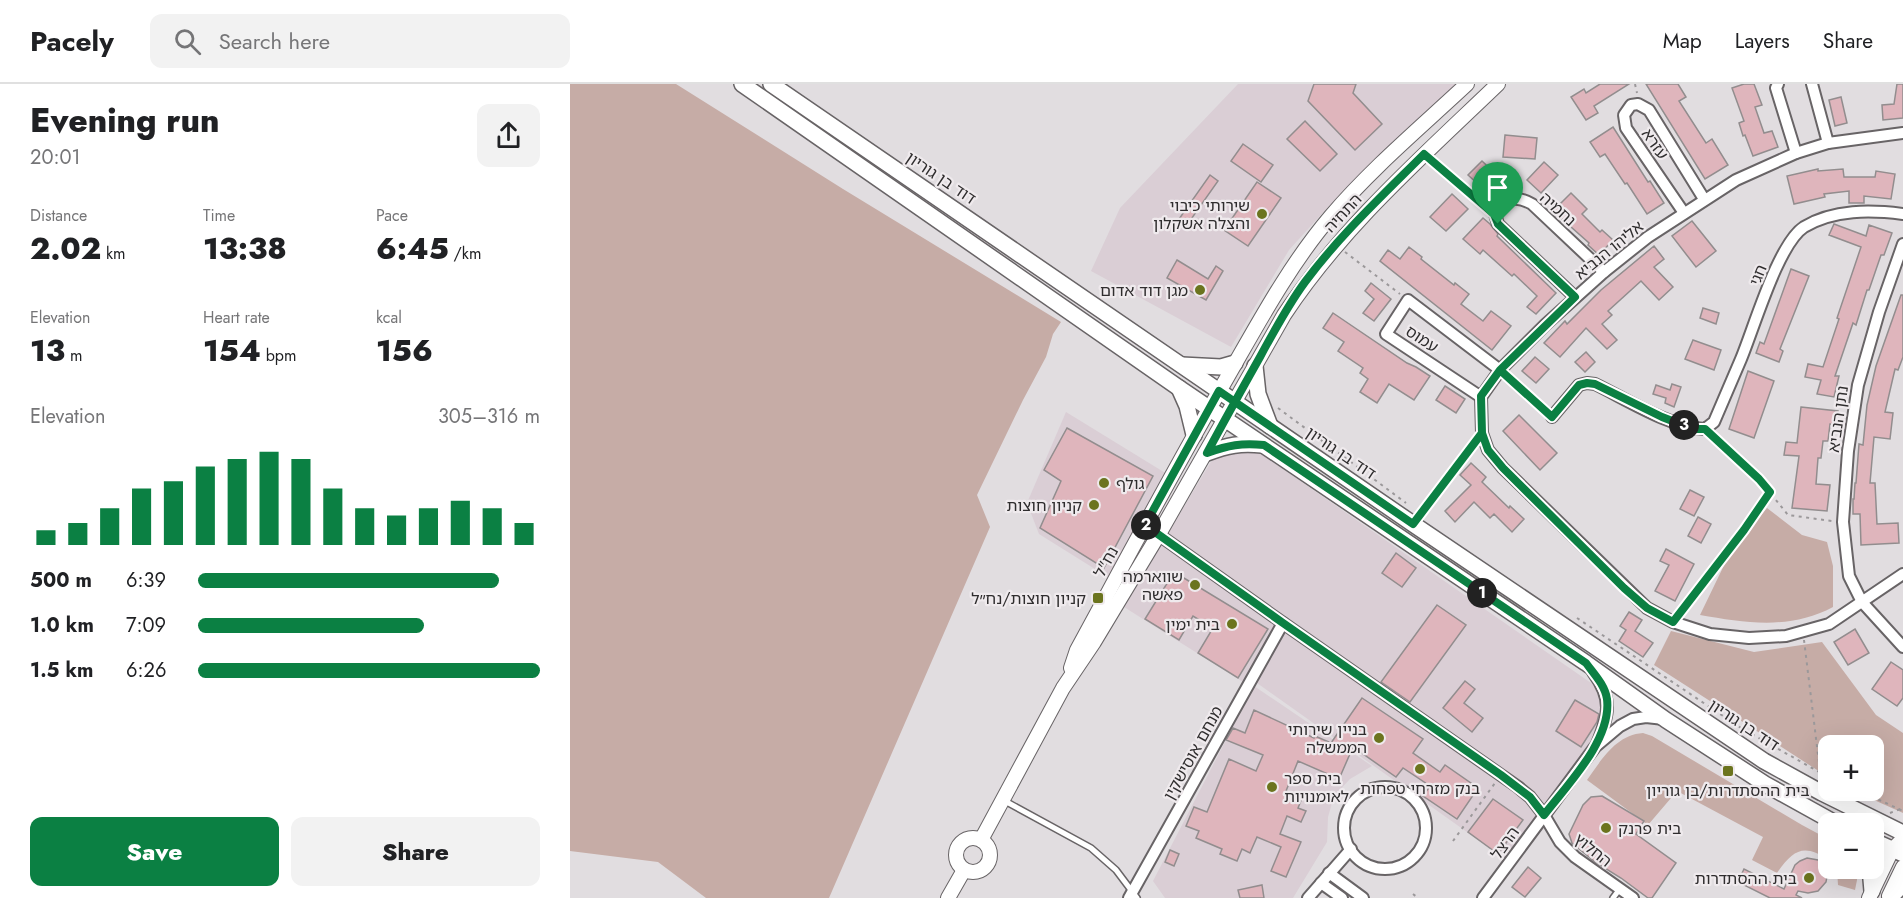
<!DOCTYPE html>
<meta charset="utf-8">
<style>
:root{--surface:#fff;--page:#f2f2f2;--text:#202124;--muted:#757577;--line:#e0e0e0;--accent:#0b8043}
body{margin:0;font-family:Jost,"Noto Sans Hebrew",sans-serif;background:var(--page);color:var(--text);height:100vh;display:flex;flex-direction:column;font-size:22px;white-space:nowrap}
*{box-sizing:border-box;margin:0}
p{font-size:20px;color:var(--muted)}
.icon{flex:none;width:33px;height:33px;fill:none;stroke:currentColor;stroke-width:2;stroke-linecap:round;stroke-linejoin:round}
.map{position:relative;flex:1;overflow:hidden}
.drawer{display:flex;flex-direction:column;background:var(--surface);width:570px}
.drawer>*{flex:none}
.buttons{position:absolute;left:1248px;top:651px;display:grid;gap:12px}
.buttons a{display:grid;place-items:center;width:66px;height:66px;border-radius:12px;background:var(--surface);box-shadow:0 6px 24px #0002;font-size:30px}
.pin{position:absolute;display:grid;place-items:center;width:51px;height:51px;color:#fff;margin:-62px -26px;border-radius:50% 50% 50% 0;rotate:-45deg;box-shadow:0 0 6px #0007}
.pin .icon{rotate:45deg}
.km{position:absolute;width:30px;height:30px;margin:-15px;border-radius:50%;background:#222;color:#fff;font-size:16px;line-height:30px;text-align:center}
.round{display:grid;place-items:center;flex:none;width:63px;height:63px;border-radius:12px;background:var(--page)}
.headline{display:flex;align-items:center;justify-content:space-between;height:102px;padding:0 30px}
h1{font-size:33px;font-weight:800;line-height:45px}
.metrics{display:grid;grid-template-columns:repeat(3,1fr);gap:9px;height:102px;padding:6px 30px}
.metrics div{display:grid;align-content:center}
.metrics b{font-size:30px;font-weight:800}
.metrics small{font-size:16px;font-weight:400}
.metrics p{font-size:16px}
.chart{height:168px;padding:12px 30px}
.chart p{display:flex;justify-content:space-between}
.chart svg{width:100%;height:108px;margin-top:6px;stroke:var(--accent);stroke-width:6}
.cta{display:flex;gap:12px;margin-top:auto;padding:12px 30px}
.cta a{flex:1;height:69px;border-radius:12px;background:var(--accent);color:#fff;font-size:24px;font-weight:800;line-height:69px;text-align:center}
.cta a+a{background:var(--page);color:var(--text)}
ul{padding:0 30px;list-style:none;font-size:20px}
li{display:grid;grid-template-columns:96px 72px 1fr;align-items:center;height:45px}
li i{height:15px;border-radius:8px;background:var(--accent)}
header{display:flex;align-items:center;gap:36px;box-sizing:border-box;height:84px;padding:0 30px;background:var(--surface);border-bottom:2px solid var(--line)}
header strong{font-size:28px}
nav{display:flex;gap:33px;margin-inline-start:auto;font-size:21px}
.search{width:420px;height:54px;background:var(--page);display:flex;align-items:center;gap:15px;box-sizing:border-box;padding:0 21px;border-radius:12px;color:var(--muted);font-size:22px}
main{display:flex;flex:1;min-height:0}
.map>svg:first-child{display:block}
</style>
<header>
<strong>Pacely</strong>
<div class="search"><svg class="icon" aria-label="search" viewBox="0 0 24 24"><circle cx="10" cy="10" r="6"/><path d="M15 15l6 6"/></svg>Search here</div>
<nav><a>Map</a><a>Layers</a><a>Share</a></nav>
</header>
<main>
<section class="drawer">
<div class="headline"><div><h1>Evening run</h1><p>20:01</p></div><a class="round"><svg class="icon" aria-label="share" viewBox="0 0 24 24"><path d="M12 15V3M7 8l5-5 5 5M5 13v7h14v-7"/></svg></a></div>
<div class="metrics">
<div><p>Distance</p><b>2.02<small> km</small></b></div>
<div><p>Time</p><b>13:38</b></div>
<div><p>Pace</p><b>6:45<small> /km</small></b></div>
</div>
<div class="metrics">
<div><p>Elevation</p><b>13<small> m</small></b></div>
<div><p>Heart rate</p><b>154<small> bpm</small></b></div>
<div><p>kcal</p><b>156</b></div>
</div>
<div class="chart"><p><span>Elevation</span>305–316 m</p>
<svg viewBox="0 0 160 44" preserveAspectRatio="none"><path d="M5 44V38M15 44V35M25 44V29M35 44V21M45 44V18M55 44V12M65 44V9M75 44V6M85 44V9M95 44V21M105 44V29M115 44V32M125 44V29M135 44V26M145 44V29M155 44V35"/></svg>
</div>
<ul>
<li><b>500 m</b>6:39<i style="width:88%"></i></li>
<li><b>1.0 km</b>7:09<i style="width:66%"></i></li>
<li><b>1.5 km</b>6:26<i style="width:100%"></i></li>
</ul>
<div class="cta"><a>Save</a><a>Share</a></div>
</section>
<div class="map">
<svg width="1333" height="814" viewBox="0 0 1333 814">
<rect width="100%" height="100%" fill="#e1dde0"/>
<g fill="#daced5">
<polygon points="668,0 892,0 759,122 719,166 661,263 521,187 550,124"/>
<polygon points="496,328 597,390 541,495 469,450 457,419"/>
<polygon points="662,366 690,369 1024,601 1032,615 1033,627 1029,645 1018,662 935,775 687,599 673,598 554,523 642,376"/>
<polygon points="684,602 802,682 780,695 764,712 758,733 757,758 723,814 595,814 583,797"/>
</g>
<g fill="#c6aca6">
<polygon points="0,0 106,0 273,105 491,238 483,250 476,273 453,316 407,411 420,443 259,814 136,814 88,778 0,767"/>
<path d="M1197 424 1232 451 1257 458 1263 482V523C1220 546 1176 539 1130 531L1159 471Z"/>
<polygon points="1101,547 1184,568 1252,558 1306,631 1333,649 1333,729 1284,707 1304,706 1304,662 1258,662 1258,693 1084,581"/>
<path d="M1073 649 1082 652 1232 741 1258 755V776C1234 759 1223 766 1207 789L1182 776 1193 753 1107 707 1078 741 1017 696C1032 675 1046 651 1073 649Z"/>
<polygon points="1267,785 1287,785 1287,796 1285,806 1268,801"/>
</g>
<g fill="#dfb5bc" stroke="#928d8e" stroke-width="1.5">
<polygon points="744,0 786,0 783,9 812,40 785,66 738,17"/>
<polygon points="1030,0 1059,0 1024,22 1028,29 1016,36 1001,13 1014,5 1016,9"/>
<polygon points="1076,0 1108,0 1116,13 1109,17 1136,59 1142,55 1158,81 1135,95"/>
<polygon points="1174,0 1184,0 1192,21 1185,23 1194,49 1202,47 1208,63 1183,72 1175,51 1173,52 1169,39 1174,37 1162,4"/>
<polygon points="1327,0 1333,0 1333,34 1313,36 1312,21 1324,20"/>
<polygon points="1271,13 1277,39 1265,42 1259,16"/>
<polygon points="735,37 767,70 750,87 717,55"/>
<polygon points="1043,43 1078,98 1080,97 1094,119 1077,130 1057,99 1055,100 1035,70 1030,73 1020,58"/>
<polygon points="935,51 967,54 965,75 933,73"/>
<polygon points="673,60 703,81 691,98 661,77"/>
<polygon points="912,77 933,97 920,111 898,91"/>
<polygon points="974,78 988,91 971,109 957,96"/>
<polygon points="1248,85 1248,87 1273,85 1274,93 1305,93 1306,87 1325,90 1321,115 1294,112 1294,119 1279,119 1279,107 1254,110 1255,113 1224,120 1217,92"/>
<polygon points="640,91 648,97 617,141 609,135"/>
<polygon points="687,98 711,114 678,162 654,146"/>
<polygon points="1001,109 1017,125 1012,130 1030,148 1032,146 1043,156 1029,171 1018,161 1019,159 983,127"/>
<polygon points="882,110 898,125 876,147 860,133"/>
<polygon points="913,134 920,140 928,150 927,152 986,209 966,230 957,223 967,212 944,190 942,192 913,166 910,170 893,155"/>
<polygon points="1122,137 1146,167 1126,183 1102,152"/>
<polygon points="1264,140 1296,152 1299,141 1322,149 1314,171 1311,171 1299,206 1297,206 1286,241 1283,239 1265,292 1269,292 1264,313 1247,310 1251,296 1235,293 1238,280 1253,283 1269,235 1267,234 1291,163 1259,151"/>
<polygon points="1084,162 1094,175 1084,183 1103,203 1089,216 1071,197 1038,227 1042,231 1032,240 1047,256 1037,265 1016,244 990,273 974,259 995,237 997,240 1031,206"/>
<polygon points="839,163 852,173 851,175 884,201 885,199 899,210 891,220 913,237 921,227 941,242 922,266 810,177 818,166 830,175"/>
<polygon points="607,176 638,195 646,182 653,187 636,216 597,194"/>
<polygon points="1221,185 1239,192 1210,265 1213,267 1209,278 1186,269 1190,258 1194,260"/>
<polygon points="801,199 821,215 804,237 793,229 804,215 795,207"/>
<polygon points="1331,211 1333,211 1333,273 1328,286 1325,285 1315,328 1323,329 1320,355 1304,353 1300,399 1305,399 1307,440 1328,439 1329,459 1291,461 1290,430 1283,430 1283,415 1284,415 1285,399 1286,399 1289,360 1293,361 1297,321 1306,282"/>
<polygon points="1133,224 1149,229 1146,240 1130,234"/>
<polygon points="763,229 837,279 846,283 860,292 844,316 819,300 807,319 790,308 798,295 790,289 793,284 768,267 774,258 753,244"/>
<polygon points="1123,256 1151,266 1144,286 1115,275"/>
<polygon points="1016,268 1025,278 1015,288 1005,278"/>
<polygon points="965,273 979,285 966,299 952,287"/>
<polygon points="1178,287 1204,297 1184,354 1159,345"/>
<polygon points="1102,300 1111,303 1104,323 1095,319 1096,314 1083,310 1086,301 1100,306"/>
<polygon points="875,302 895,315 886,329 866,316"/>
<polygon points="1231,323 1268,327 1267,341 1260,340 1258,357 1253,357 1251,374 1248,374 1246,400 1260,401 1257,427 1222,424 1229,372 1214,371 1216,358 1227,359"/>
<polygon points="949,331 987,369 970,386 933,347"/>
<polygon points="497,344 583,392 534,484 470,444 491,397 474,386"/>
<polygon points="901,379 916,393 912,398 939,424 940,422 954,435 942,448 924,430 920,434 904,418 885,438 875,427 901,401 890,391"/>
<polygon points="1120,406 1134,413 1124,432 1110,425"/>
<polygon points="1128,433 1141,440 1131,459 1118,452"/>
<polygon points="1096,465 1124,480 1105,517 1085,507 1099,481 1090,477"/>
<polygon points="826,469 846,484 832,503 812,489"/>
<polygon points="604,488 698,545 668,594 628,569 643,544 623,532 609,556 575,535"/>
<polygon points="867,521 896,541 840,618 811,598"/>
<polygon points="1059,528 1072,536 1065,547 1083,559 1073,573 1049,557 1056,546 1050,542"/>
<polygon points="1285,545 1299,569 1278,581 1264,558"/>
<polygon points="1321,578 1333,586 1333,614 1327,622 1302,605"/>
<polygon points="895,597 905,605 894,619 913,634 902,648 873,624"/>
<polygon points="792,614 853,655 843,669 870,688 875,681 908,704 887,735 853,712 860,702 833,684 826,693 783,663 769,695 728,677 716,707 732,714 728,724 736,727 731,738 717,732 710,750 731,758 716,793 701,787 711,763 687,753 680,769 672,765 667,777 650,770 652,765 626,754 629,747 616,742 624,723 637,728 659,675 686,687 693,671 656,656 663,644 675,649 684,626 744,654 745,652 761,659"/>
<polygon points="1005,616 1029,630 1027,638 1011,663 986,647"/>
<polygon points="1032,712 1074,737 1066,750 1106,779 1082,814 1078,814 1051,794 1025,778 1002,759 999,750 1013,721 1021,713"/>
<polygon points="923,715 953,736 928,770 898,748"/>
<polygon points="600,766 609,770 604,782 595,778"/>
<polygon points="1237,774 1248,776 1253,780 1257,792 1256,798 1248,807 1238,809 1228,807 1226,811 1232,814 1200,814 1168,798 1174,785 1214,805 1225,781 1230,777"/>
<polygon points="958,783 971,794 955,813 942,803"/>
<polygon points="692,801 694,814 670,814 668,806"/>
</g>
<g fill="none" stroke-linecap="round" stroke-linejoin="round">
<defs>
<g id="service">
<polyline points="433,716 521,764 546,786 567,814"/>
<polyline points="1043,814 1049,806"/>
</g>
<g id="minor">
<polyline points="1208,0 1206,4 1226,69"/>
<polyline points="1242,0 1258,59"/>
<polyline points="1333,49 1258,59 1226,69 1166,96 1078,153 1034,188 975,241 930,286 911,313 912,349 918,366 933,384 1077,524 1103,538 1140,550 1179,554 1216,552 1259,540 1333,490"/>
<polyline points="1114,129 1056,44 1054,31 1061,21 1068,20 1079,26 1134,115"/>
<polyline points="1333,160 1309,228 1288,301 1278,367 1273,438 1279,492 1292,518 1333,563"/>
<path d="M1005 213 928 140 925 130C933 113 946 111 962 120L1034 188"/>
<polyline points="911,313 816,250 838,216 930,286"/>
<path d="M982 333 1009 301 1017 299 1025 300C1056 315 1101 344 1135 345L1144 338C1153 317 1162 296 1171 275 1184 244 1208 160 1234 143 1264 125 1301 126 1333 130"/>
<polyline points="575,441 713,539 948,703 960,713 974,731 990,758 1005,773 1063,814"/>
<path d="M1023 588C1043 615 1039 631 1027 660"/>
<circle cx="815" cy="744" r="41"/>
<polyline points="759,789 793,814"/>
<polyline points="751,799 772,814"/>
<polyline points="559,814 713,539"/>
<polyline points="738,814 781,765"/>
<polyline points="913,814 1025,663 1050,642 1063,635 1076,633 1094,635"/>
</g>
<g id="tertiary">
<path d="M501 584 507 566C557 474 606 382 658 292 689 238 720 180 761 132 802 84 851 43 897 0"/>
<circle cx="403" cy="771" r="17"/>
<path d="M411 756 493 604 524 558 589 450 714 231C772 143 852 73 928 0"/>
<polyline points="1319,812 1333,783"/>
<polyline points="378,814 394,786"/>
<polyline points="1299,814 1322,766 1333,755"/>
</g>
<g id="secondary">
<polyline points="172,0 609,304 1016,579 1096,636 1195,700 1267,740"/>
<polyline points="201,0 843,440 1194,677 1252,709 1333,749"/>
<polyline points="612,281 651,283 665,279"/>
<polyline points="685,282 688,310 700,342"/>
<polyline points="609,304 617,322 624,351"/>
<path d="M637 369C658 361 670 359 692 361"/>
<polyline points="1304,757 1333,770"/>
<polyline points="1300,784 1302,807"/>
<polyline points="1320,814 1333,800"/>
</g>
</defs>
<use href="#service" stroke="#686466" stroke-width="8"/>
<use href="#minor" stroke="#686466" stroke-width="14"/>
<use href="#tertiary" stroke="#686466" stroke-width="16"/>
<use href="#secondary" stroke="#686466" stroke-width="18"/>
<g stroke="#9b989a" stroke-width="2" stroke-dasharray="3 4.5" stroke-linecap="butt">
<polyline points="1065,0 1067,9"/>
<polyline points="863,78 916,123"/>
<polyline points="775,168 830,210"/>
<polyline points="936,292 975,326"/>
<polyline points="708,324 836,419"/>
<polyline points="1143,352 1189,395 1218,431 1262,437"/>
<polyline points="850,430 905,359"/>
<polyline points="1110,528 1174,445 1200,408"/>
<polyline points="1007,534 1171,644 1258,693"/>
<polyline points="1234,556 1250,687"/>
<polyline points="1288,706 1333,727"/>
<polyline points="1320,729 1333,724"/>
<polyline points="883,757 925,699"/>
<polyline points="843,810 848,814"/>
</g>
<use href="#service" stroke="#fff" stroke-width="5"/>
<use href="#minor" stroke="#fff" stroke-width="10"/>
<use href="#tertiary" stroke="#fff" stroke-width="14"/>
<use href="#secondary" stroke="#fff" stroke-width="15"/>
</g>
<g fill="none" stroke-linecap="round" stroke-linejoin="round">
<defs>
<path id="route" d="M928 140 924 130 854 70C813 111 770 151 735 198 718 221 704 247 690 273 672 305 654 337 637 369 659 361 671 359 694 361L1016 579C1024 590 1035 601 1037 615 1042 656 997 701 974 731L960 713 931 691 713 539 575 441 649 307 665 318 843 440 912 349 911 312 930 286 982 333 1009 301 1017 299 1025 300 1092 333 1123 345H1135L1189 395 1200 408 1174 446 1103 538 1077 524 1054 504 933 384 918 366 912 349 911 312 930 286 1005 213 928 140"/>
</defs>
<use href="#route" stroke="#fff" stroke-width="12"/>
<use href="#route" stroke="#0b8043" stroke-width="8"/>
</g>
<g fill="#6b741e" stroke="#efeaed" stroke-width="2">
<circle cx="692" cy="130" r="6"/>
<circle cx="630" cy="206" r="6"/>
<circle cx="534" cy="399" r="6"/>
<circle cx="524" cy="421" r="6"/>
<circle cx="625" cy="501" r="6"/>
<rect x="522" y="508" width="12" height="12" rx="3"/>
<circle cx="662" cy="540" r="6"/>
<circle cx="809" cy="654" r="6"/>
<circle cx="850" cy="685" r="6"/>
<rect x="1152" y="681" width="12" height="12" rx="3"/>
<circle cx="702" cy="703" r="6"/>
<circle cx="1036" cy="744" r="6"/>
<circle cx="1239" cy="794" r="6"/>
</g>
<g text-anchor="middle" dominant-baseline="central" stroke-width="4.5" stroke-linejoin="round" paint-order="stroke">
<g font-size="16" fill="#2f2d2e" stroke="#efeaed">
<text transform="translate(1085 60) rotate(55)">עזרא</text>
<text transform="translate(371 94) rotate(34)">דוד בן גוריון</text>
<text transform="translate(988 125) rotate(42)">נחמיה</text>
<text transform="translate(773 129) rotate(-47)">התחיה</text>
<text transform="translate(1039 166) rotate(-39)">אליהו הנביא</text>
<text transform="translate(1188 191) rotate(-68)">חגי</text>
<text transform="translate(852 255) rotate(33)">עמוס</text>
<text transform="translate(1268 335) rotate(-82)">נתן הנביא</text>
<text transform="translate(771 369) rotate(34)">דוד בן גוריון</text>
<text transform="translate(536 478) rotate(-61)">נח"ל</text>
<text transform="translate(1174 641) rotate(33)">דוד בן גוריון</text>
<text transform="translate(623 669) rotate(-61)">מנחם אוסישקין</text>
<text transform="translate(935 759) rotate(-54)">הרצל</text>
<text transform="translate(1023 766) rotate(39)">החלוץ</text>
</g>
<g font-size="16" fill="#2f2d2e" stroke="#efeaed" text-anchor="end">
<text x="680" y="121">שירותי כיבוי<tspan x="680" dy="18">והצלה אשקלון</tspan></text>
<text x="618" y="206">מגן דוד אדום</text>
<text x="546" y="399" text-anchor="start">גולף</text>
<text x="512" y="421">קניון חוצות</text>
<text x="613" y="492">שווארמה<tspan x="613" dy="18">פאשה</tspan></text>
<text x="516" y="514">קניון חוצות/נח״ל</text>
<text x="650" y="540">בית ימין</text>
<text x="797" y="645">בניין שירותי<tspan x="797" dy="18">הממשלה</tspan></text>
<text x="714" y="694" text-anchor="start">בית ספר<tspan x="714" dy="18">לאומנויות</tspan></text>
<text x="850" y="704" text-anchor="middle">בנק מזרחי טפחות</text>
<text x="1158" y="706" text-anchor="middle">בית ההסתדרות/בן גוריון</text>
<text x="1048" y="744" text-anchor="start">בית פרנק</text>
<text x="1227" y="794">בית ההסתדרות</text>
</g>
</g>
</svg>
<div class="buttons">
<a>+</a>
<a>−</a>
</div>
<div class="pin" style="left:928px;top:140px;background:#1e9e55"><svg class="icon" aria-label="arrive" viewBox="0 0 24 24"><path d="M6 21V4h12l-3 4 3 4H6"/></svg></div>
<b class="km" style="left:912px;top:509px">1</b>
<b class="km" style="left:576px;top:441px">2</b>
<b class="km" style="left:1114px;top:341px">3</b>
</div>
</main>
